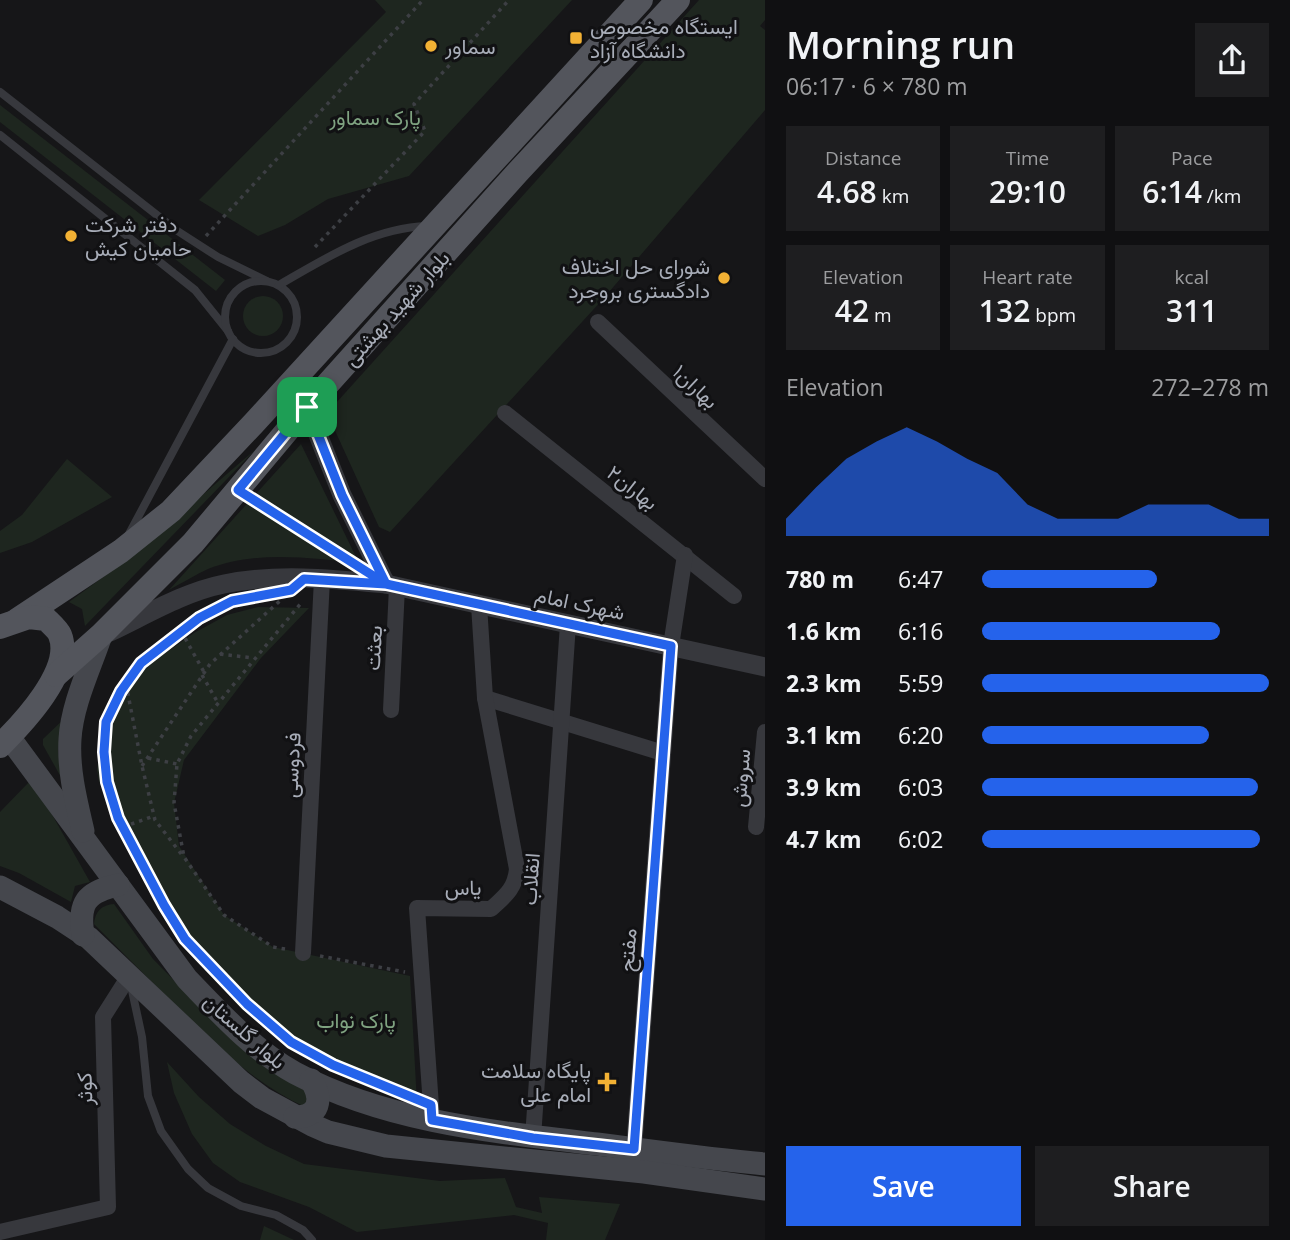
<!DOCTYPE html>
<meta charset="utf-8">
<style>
:root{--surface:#101012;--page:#1e1e20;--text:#f1f3f6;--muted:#9c9d9f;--accent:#2563eb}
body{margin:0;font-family:"Open Sans",Vazirmatn,sans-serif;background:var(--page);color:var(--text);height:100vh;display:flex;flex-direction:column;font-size:26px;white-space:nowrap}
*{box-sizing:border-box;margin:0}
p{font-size:23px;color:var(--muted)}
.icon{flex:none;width:38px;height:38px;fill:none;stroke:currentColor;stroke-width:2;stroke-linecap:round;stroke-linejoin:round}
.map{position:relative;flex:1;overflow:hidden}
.sheet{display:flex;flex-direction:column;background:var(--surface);width:525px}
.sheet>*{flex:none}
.pin{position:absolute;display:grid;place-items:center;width:60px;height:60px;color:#fff;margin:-30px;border-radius:14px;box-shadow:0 4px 10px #0006}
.round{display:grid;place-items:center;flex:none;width:74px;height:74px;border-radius:0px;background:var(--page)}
.head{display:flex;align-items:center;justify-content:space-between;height:119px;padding:0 21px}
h1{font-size:38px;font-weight:600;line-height:52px}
.figures{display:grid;grid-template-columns:repeat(3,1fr);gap:10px;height:119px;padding:7px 21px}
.figures div{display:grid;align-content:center;border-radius:0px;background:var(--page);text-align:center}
.figures b{font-size:30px;font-weight:600}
.figures small{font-size:19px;font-weight:400}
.figures p{font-size:19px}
.chart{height:196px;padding:14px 21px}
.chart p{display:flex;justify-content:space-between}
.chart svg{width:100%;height:126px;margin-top:7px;fill:var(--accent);opacity:.7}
.cta{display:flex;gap:14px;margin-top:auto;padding:14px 21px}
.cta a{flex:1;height:80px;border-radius:0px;background:var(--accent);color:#fff;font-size:28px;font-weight:600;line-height:80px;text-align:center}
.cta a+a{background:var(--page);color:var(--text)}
ul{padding:0 21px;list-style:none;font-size:23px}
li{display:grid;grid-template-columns:112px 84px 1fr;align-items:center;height:52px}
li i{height:18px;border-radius:9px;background:var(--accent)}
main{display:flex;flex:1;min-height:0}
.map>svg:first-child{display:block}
</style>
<main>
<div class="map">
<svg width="765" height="1240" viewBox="0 0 765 1240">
<rect width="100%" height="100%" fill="#161618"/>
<g fill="#1e261f">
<polygon points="375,0 572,0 409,176 328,199 285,225 258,236 199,200 386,12"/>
<polygon points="699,0 765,0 765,20 760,26 765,30 765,110 603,299 390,532 379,527 327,413"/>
<polygon points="0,105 225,280 216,291 0,122"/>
<circle cx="263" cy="316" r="20"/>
<path d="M301 444 359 563C311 558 255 550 208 569 195 575 182 583 169 590Z"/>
<polygon points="256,449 109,601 85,626 82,609 69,602 128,559"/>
<polygon points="67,459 112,497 32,542 0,553 0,531 22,515"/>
<polygon points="258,607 309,608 261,658 184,760 174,803 179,846 224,915 273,947 410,976 417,1103 393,1096 303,1055 269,1030 191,950 159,906 114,821 99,781 97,770 102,732 121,691 137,673 194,633 227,615"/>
<polygon points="65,718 58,749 62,779 43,745 43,739"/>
<polygon points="32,779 90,882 75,886 71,902 19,873 0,866 0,812"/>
<path d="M114 904 153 959 234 1041 271 1070 310 1094 305 1107C255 1084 217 1046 178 1008 150 980 122 952 94 924 95 911 102 905 114 904Z"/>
<polygon points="167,1062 199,1097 230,1124 266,1146 304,1164 440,1181 505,1178 516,1207 542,1213 539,1197 620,1204 605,1240 546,1240 548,1223 514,1215 357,1232 309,1207 240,1182 213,1163 192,1134 174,1093"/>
<polygon points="264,1226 294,1240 260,1240"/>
</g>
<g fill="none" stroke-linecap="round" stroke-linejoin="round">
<g stroke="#3d3f44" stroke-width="3.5" stroke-dasharray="3.5 5" stroke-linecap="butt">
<polyline points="206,236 423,0"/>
<polyline points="315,247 425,131 414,104 509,0"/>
<polyline points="254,501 348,561"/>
<polyline points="181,631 204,672"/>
<polyline points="220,654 253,658"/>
<polyline points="202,675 218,703"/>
<polyline points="126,684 142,766 155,820 182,855"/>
<polyline points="148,758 177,764"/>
<polyline points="142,766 210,664 282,599"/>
<polyline points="123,827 154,816"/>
<path d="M177 926C144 874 90 785 106 723 120 670 179 628 225 605"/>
<polyline points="191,946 247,1005 291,1042 328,1063"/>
<polyline points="285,949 273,947 224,915 184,857 174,803 177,764 191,736 302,602"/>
<polyline points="320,956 405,972"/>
</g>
<g stroke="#37383d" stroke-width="8">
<polyline points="0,92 176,230 218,257 267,281"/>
<polyline points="0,135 195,290 228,331"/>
<circle cx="261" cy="317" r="36"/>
<path d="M279 285C326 258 372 228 427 226"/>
<polyline points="129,534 233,339"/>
<polyline points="131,986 142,1037 148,1096 161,1131 188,1169 208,1188 241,1206 276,1215 303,1230 312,1240"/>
</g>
<g stroke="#37383d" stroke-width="16">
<polyline points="598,322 765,479"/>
<polyline points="505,413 734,596"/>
<polyline points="485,698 663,753"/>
<polyline points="391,710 397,587"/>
<polyline points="756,827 765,732"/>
<polyline points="303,953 322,579"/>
<path d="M432 1120 417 908 491 909C505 896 515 889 517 869L485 698 479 605"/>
<polyline points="533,1138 568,624"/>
<polyline points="634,1149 671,646 685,555"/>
<polyline points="0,1232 108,1207 103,1017 129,976"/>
</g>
<g stroke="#37383d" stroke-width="19">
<polyline points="307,407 342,495 386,584"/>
<path d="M110 632C146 615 184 592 224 584 277 573 334 579 386 584L765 667"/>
</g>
<g stroke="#45474d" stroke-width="23">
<path d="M9 737 187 979C220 1013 253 1050 295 1073 387 1122 494 1132 597 1144 653 1151 709 1159 765 1164"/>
<path d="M83 831C76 801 68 770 70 739 72 704 90 668 101 635"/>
<polyline points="0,887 57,917 89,938 241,1082 262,1098 312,1125 328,1132 386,1146 644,1172 765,1189"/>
<path d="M83 935C78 903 86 892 118 885"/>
<path d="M295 1117C320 1117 323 1099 311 1080"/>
</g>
<g stroke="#53555c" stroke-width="24">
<polyline points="17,620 121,551 171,511 254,423 641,0"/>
<path d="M0 627 29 617 46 619C50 623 58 630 60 635 74 670 22 724 0 746"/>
<polyline points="56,675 101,635 193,543 307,407 517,173 678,0"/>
</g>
</g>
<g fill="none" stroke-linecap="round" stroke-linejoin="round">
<defs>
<polyline id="route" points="307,407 342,495 386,584 304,579 291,590 232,601 199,618 141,663 121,691 106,722 104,752 107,782 118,818 164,905 185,939 247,1004 291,1042 333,1065 431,1105 432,1120 533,1138 634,1149 671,646 386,584 238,490 307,407"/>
</defs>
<use href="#route" stroke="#fff" stroke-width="14"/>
<use href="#route" stroke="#2563eb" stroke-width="9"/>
</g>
<g fill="#f2b134" stroke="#111113" stroke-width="2.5">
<rect x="569" y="31" width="14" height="14" rx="3.5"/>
<circle cx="431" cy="46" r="7"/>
<circle cx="71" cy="236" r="7"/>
<circle cx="724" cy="278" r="7"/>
<path d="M603.5 1071.5h7v7h7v7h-7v7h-7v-7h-7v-7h7z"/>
</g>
<g text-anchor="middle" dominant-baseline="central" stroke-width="6" stroke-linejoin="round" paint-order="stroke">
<g font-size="21" fill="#a8adb8" stroke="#111113" text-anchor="start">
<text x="590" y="26">ایستگاه مخصوص<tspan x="590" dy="24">دانشگاه آزاد</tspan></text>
<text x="445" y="46">سماور</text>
<text x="85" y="224">دفتر شرکت<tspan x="85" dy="24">حامیان کیش</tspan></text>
<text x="710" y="266" text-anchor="end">شورای حل اختلاف<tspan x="710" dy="24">دادگستری بروجرد</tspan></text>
<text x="591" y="1070" text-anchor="end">پایگاه سلامت<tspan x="591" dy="24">امام علی</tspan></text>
</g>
<g font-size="21" fill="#7fa381" stroke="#111113">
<text x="375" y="117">پارک سماور</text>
<text x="356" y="1020">پارک نواب</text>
</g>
<g font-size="21" fill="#a8adb8" stroke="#111113">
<text transform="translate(396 308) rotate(-48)">بلوار شهید بهشتی</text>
<text transform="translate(696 386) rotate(43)">بهاران۱</text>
<text transform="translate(633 487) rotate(38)">بهاران۲</text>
<text transform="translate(580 603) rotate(12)">شهرک امام</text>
<text transform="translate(373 648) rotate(-87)">بعثت</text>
<text transform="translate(291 765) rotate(-87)">فردوسی</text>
<text transform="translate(740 778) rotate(-85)">سروش</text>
<text transform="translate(530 879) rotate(-86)">انقلاب</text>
<text transform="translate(463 887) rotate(-1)">یاس</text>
<text transform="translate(627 950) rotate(-86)">مفتح</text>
<text transform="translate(245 1031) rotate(41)">بلوار گلستان</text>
<text transform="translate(84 1089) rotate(-92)">کوثر</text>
</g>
</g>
</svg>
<div class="pin" style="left:307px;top:407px;background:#1e9e55"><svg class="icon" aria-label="arrive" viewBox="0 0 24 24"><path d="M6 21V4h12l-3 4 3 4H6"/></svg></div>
</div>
<section class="sheet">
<div class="head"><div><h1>Morning run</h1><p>06:17 · 6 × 780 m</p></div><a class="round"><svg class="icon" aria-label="share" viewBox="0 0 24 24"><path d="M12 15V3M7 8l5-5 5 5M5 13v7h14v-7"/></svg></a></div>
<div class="figures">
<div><p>Distance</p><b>4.68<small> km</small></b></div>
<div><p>Time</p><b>29:10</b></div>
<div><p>Pace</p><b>6:14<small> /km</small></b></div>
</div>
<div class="figures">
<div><p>Elevation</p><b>42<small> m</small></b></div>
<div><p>Heart rate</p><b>132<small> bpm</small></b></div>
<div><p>kcal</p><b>311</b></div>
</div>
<div class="chart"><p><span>Elevation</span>272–278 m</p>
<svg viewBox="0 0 160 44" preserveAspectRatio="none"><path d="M0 44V38L10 27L20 17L30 11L40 6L50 11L60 17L70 22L80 33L90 38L100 38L110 38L120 33L130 33L140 33L150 38L160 38V44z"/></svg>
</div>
<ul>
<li><b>780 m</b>6:47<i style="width:61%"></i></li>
<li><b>1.6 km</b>6:16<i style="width:83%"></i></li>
<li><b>2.3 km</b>5:59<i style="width:100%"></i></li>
<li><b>3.1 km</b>6:20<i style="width:79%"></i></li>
<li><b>3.9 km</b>6:03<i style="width:96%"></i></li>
<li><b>4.7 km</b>6:02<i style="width:97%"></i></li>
</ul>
<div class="cta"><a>Save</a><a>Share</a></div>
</section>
</main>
